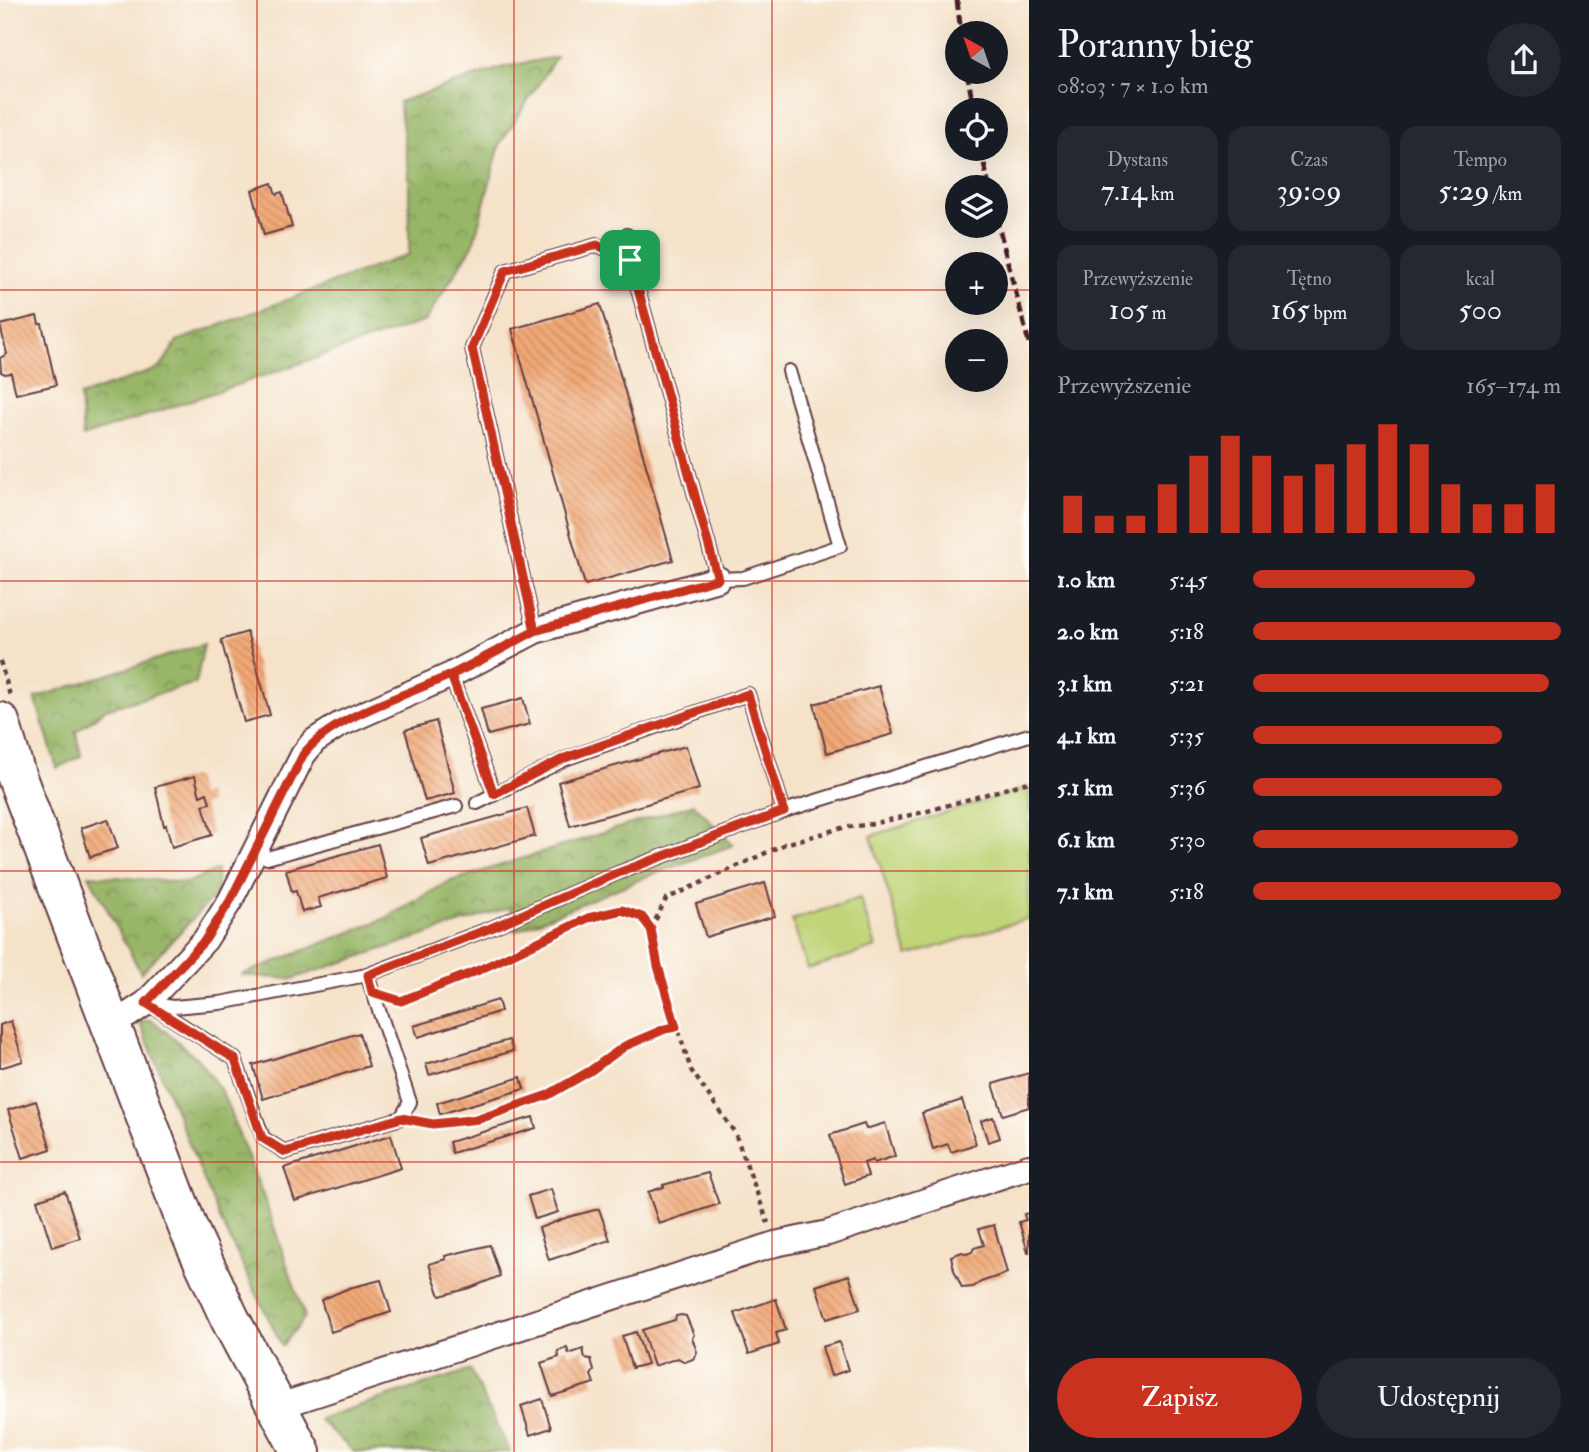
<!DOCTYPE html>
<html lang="pl">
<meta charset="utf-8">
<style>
:root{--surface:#171b24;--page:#242831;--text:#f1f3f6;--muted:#9ea1a6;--accent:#c8321e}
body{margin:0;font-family:"IM FELL Double Pica",serif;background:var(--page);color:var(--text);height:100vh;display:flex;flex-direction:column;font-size:26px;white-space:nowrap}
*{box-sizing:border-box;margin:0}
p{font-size:23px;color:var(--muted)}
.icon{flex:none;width:38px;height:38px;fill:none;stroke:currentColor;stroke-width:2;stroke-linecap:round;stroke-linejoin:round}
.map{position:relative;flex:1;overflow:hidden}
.side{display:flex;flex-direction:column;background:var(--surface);width:560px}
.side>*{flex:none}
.needle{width:46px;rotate:320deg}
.buttons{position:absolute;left:945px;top:21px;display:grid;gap:14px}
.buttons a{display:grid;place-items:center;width:63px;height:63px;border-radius:50%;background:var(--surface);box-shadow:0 7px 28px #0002;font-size:35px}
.pin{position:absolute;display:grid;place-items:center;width:60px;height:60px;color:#fff;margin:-30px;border-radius:14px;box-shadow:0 4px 10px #0006}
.round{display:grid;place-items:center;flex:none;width:74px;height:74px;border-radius:37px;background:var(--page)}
.overview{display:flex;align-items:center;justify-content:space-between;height:119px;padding:0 28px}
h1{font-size:38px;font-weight:600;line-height:52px}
.figures{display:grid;grid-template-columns:repeat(3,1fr);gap:10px;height:119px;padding:7px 28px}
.figures div{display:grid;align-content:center;border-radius:18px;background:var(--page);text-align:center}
.figures b{font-size:30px;font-weight:600}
.figures small{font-size:19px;font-weight:400}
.figures p{font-size:19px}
.chart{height:196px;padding:14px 28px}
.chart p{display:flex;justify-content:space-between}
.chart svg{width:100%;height:126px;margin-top:7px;stroke:var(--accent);stroke-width:6}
.action{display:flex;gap:14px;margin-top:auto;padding:14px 28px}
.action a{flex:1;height:80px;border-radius:42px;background:var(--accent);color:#fff;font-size:28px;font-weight:600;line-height:80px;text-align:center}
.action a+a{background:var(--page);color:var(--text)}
ul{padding:0 28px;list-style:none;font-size:23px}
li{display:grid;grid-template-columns:112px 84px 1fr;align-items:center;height:52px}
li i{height:18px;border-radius:9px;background:var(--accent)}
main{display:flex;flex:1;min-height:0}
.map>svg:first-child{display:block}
</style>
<main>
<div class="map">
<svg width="1029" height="1452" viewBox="0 0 1029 1452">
<defs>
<pattern id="forest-crowns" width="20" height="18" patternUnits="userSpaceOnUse" patternTransform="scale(1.75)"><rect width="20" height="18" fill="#98b668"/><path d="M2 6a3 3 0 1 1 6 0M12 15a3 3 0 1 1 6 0" fill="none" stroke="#7e9356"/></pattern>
<pattern id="building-back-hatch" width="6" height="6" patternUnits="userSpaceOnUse" patternTransform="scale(1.75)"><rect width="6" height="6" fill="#f2a977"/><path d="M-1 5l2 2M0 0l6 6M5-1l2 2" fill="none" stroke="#c68962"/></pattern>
</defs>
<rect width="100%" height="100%" fill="#fdfcf7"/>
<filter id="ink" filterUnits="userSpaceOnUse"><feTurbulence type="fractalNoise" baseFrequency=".0143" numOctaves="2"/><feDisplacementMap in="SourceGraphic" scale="14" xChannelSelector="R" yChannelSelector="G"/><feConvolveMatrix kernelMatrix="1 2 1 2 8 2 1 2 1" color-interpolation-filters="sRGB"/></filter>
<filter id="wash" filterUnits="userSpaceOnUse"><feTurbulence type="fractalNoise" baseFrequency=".00686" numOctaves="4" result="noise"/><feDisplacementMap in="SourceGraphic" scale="28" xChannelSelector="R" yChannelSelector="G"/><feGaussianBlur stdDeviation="1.57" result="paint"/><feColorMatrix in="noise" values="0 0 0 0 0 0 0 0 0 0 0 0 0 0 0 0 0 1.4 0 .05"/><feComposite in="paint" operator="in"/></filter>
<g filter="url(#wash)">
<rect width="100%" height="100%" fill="#f5e2c9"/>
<g fill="url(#forest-crowns)" stroke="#716a4a" stroke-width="2">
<polygon points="556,57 500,144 473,245 425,321 83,437 80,396 160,368 177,341 409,254 409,172 399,102 504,67"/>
<polygon points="204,644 196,683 106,709 76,732 81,756 57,768 35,698"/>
<polygon points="694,804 733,845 648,876 515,931 510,907 292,979 241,975 384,919 448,882"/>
<polygon points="217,870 217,893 141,973 89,875 186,883"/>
<polygon points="152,1020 198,1059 222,1092 264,1198 305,1317 282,1346 219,1217 139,1021"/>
<polygon points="470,1370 510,1452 354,1452 318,1419"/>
</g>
<g fill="#c0d478" stroke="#857a52" stroke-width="2">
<polygon points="1029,787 1029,918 908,956 871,836"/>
<polygon points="860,898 876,947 808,969 792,920"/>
</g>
<g id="blocks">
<g fill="url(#building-back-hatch)">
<polygon points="272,183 276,194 282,192 292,227 264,235 252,190"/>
<polygon points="600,304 673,560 585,585 512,329"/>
<polygon points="37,316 39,324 42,324 56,385 16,394 11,373 5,374 1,372 0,358 7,354 0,325"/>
<polygon points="247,632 270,715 244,722 221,640"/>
<polygon points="879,686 893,734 827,753 814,704"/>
<polygon points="523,698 530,724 488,735 481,709"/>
<polygon points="436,721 455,793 425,801 405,730"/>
<polygon points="686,746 699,789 570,826 558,782"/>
<polygon points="195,776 200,796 207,793 210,803 203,805 212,835 172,847 166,825 164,826 155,787"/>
<polygon points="527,808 535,836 429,866 421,838"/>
<polygon points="108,819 118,848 90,857 81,828"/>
<polygon points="378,844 387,878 318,898 321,907 302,912 296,891 292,892 286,870"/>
<polygon points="765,883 775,916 706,937 696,904"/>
<polygon points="498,1000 501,1011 418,1037 414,1026"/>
<polygon points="11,1021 23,1061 0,1068 0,1025"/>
<polygon points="359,1033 369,1066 263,1099 253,1065"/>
<polygon points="509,1040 513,1051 429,1075 426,1064"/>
<polygon points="1029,1073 1029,1107 1003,1115 993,1084"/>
<polygon points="521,1077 524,1089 440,1114 437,1103"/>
<polygon points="962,1100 976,1144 951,1152 948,1144 933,1149 922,1113"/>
<polygon points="36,1101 51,1149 23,1158 8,1110"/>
<polygon points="533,1117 536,1128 452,1153 449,1142"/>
<polygon points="993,1117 1000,1138 988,1142 981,1121"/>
<polygon points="885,1123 895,1156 874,1163 873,1160 864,1163 868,1176 845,1184 830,1135 864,1124 866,1129"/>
<polygon points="391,1135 401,1168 295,1201 284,1168"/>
<polygon points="708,1173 719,1204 659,1224 648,1192 664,1187 663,1185"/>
<polygon points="551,1189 558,1212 535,1219 528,1196"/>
<polygon points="65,1191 80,1238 52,1247 37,1200"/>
<polygon points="599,1209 610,1240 549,1260 539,1228 568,1217"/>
<polygon points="1029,1213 1029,1252 1028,1252 1019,1222 1026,1220 1024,1214"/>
<polygon points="994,1225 1007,1273 981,1282 973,1287 962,1288 954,1270 951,1256 962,1252 967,1254 972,1252 974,1248 984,1245 979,1229"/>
<polygon points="490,1245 500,1276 470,1288 440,1296 429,1264 446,1259 445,1256"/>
<polygon points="849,1275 860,1309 827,1319 816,1286"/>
<polygon points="381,1280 391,1312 331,1332 321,1300 349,1288"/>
<polygon points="776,1299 786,1330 776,1333 779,1344 749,1354 735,1313"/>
<polygon points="681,1315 686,1316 694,1335 692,1338 697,1352 693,1359 685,1362 678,1358 654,1366 642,1330 675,1320 676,1316"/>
<polygon points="636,1332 647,1364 632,1368 622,1336"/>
<polygon points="839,1342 848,1370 831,1376 822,1347"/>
<polygon points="567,1348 569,1354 583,1349 585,1358 591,1359 594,1371 591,1375 594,1383 552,1396 541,1363 559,1357 558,1351"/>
<polygon points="542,1399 551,1428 530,1435 521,1406"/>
</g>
</g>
</g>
<g filter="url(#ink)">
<use href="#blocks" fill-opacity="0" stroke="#643c43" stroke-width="2"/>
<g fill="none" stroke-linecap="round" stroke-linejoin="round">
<defs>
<g id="service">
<polyline points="627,235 630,260 718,579 743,578 840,546 789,371"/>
<polyline points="535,631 472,348 505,271 597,245 630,260"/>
<polyline points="451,675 494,794"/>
<polyline points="477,803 565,759 748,694 784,811"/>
<polyline points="254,851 267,858 456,806"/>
<polyline points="146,1003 173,1007 220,1003 367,975 491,928 618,873 784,811 1029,735"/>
<polyline points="152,1006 235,1059 263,1138 285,1152 401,1118 410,1102 367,975"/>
</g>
<g id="minor">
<polyline points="109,1022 128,1015 146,1003 205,940 230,901 303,755 314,741 339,725 451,675 535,631 718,579"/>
<polyline points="277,1410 292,1402 775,1244 828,1233 1029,1167"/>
</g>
<polyline id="primary" points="0,722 16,775 51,868 188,1228 230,1319 301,1452"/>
</defs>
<use href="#service" stroke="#643c43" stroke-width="16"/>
<use href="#minor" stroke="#643c43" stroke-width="28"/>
<use href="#primary" stroke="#643c43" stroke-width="42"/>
<g stroke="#643c43" stroke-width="4.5" stroke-dasharray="5 5" stroke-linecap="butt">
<polyline points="0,661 10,695"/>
<polyline points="651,929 666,899 785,844 842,828 872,824 924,812 1029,782"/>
<polyline points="393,999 401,1001 479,970 588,918 622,910 642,917 651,929 658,966 691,1070 735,1133 768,1223"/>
<path d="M419 1122C474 1131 545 1099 590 1071 618 1053 643 1033 676 1027"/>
</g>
<use href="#service" stroke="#fff" stroke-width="12"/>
<use href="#minor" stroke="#fff" stroke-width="24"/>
<use href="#primary" stroke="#fff" stroke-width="38"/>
<g stroke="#4a1f2b" stroke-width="5" stroke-dasharray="10 5" stroke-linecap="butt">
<polyline points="957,0 961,33"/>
<polyline points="967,72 974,110"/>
<polyline points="981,149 989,187"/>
<polyline points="996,217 1029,343"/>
</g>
</g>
</g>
<g fill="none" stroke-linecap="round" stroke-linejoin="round" filter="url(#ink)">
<defs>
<path id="route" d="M630 260 597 245 505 271 472 348 535 631C506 646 478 663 448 676 405 696 331 717 303 755L230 901 205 940 146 1003 235 1059 262 1138 285 1152 401 1118 433 1124 479 1119 548 1095 590 1071 625 1046 665 1029 676 1027 658 966 651 929 642 917 622 910 588 918 479 970 401 1001 372 992 368 975 491 928 618 873 784 811 748 694 565 758 494 794 451 675 535 631 718 579 630 260"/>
</defs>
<use href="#route" stroke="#fff" stroke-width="14"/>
<use href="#route" stroke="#c8321e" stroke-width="9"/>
</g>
<path fill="none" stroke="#c8321e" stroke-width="2" stroke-opacity="0.55" d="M257 0V1452M514 0V1452M772 0V1452M0 290H957M996 290H1029M0 581H1029M0 871H1029M0 1162H1029"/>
</svg>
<div class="buttons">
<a><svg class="needle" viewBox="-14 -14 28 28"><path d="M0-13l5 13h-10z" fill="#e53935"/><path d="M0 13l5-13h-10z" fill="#9ea1a6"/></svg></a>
<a><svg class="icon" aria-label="locate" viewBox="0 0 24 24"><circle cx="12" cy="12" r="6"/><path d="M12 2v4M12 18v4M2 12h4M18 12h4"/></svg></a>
<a><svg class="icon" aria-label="layers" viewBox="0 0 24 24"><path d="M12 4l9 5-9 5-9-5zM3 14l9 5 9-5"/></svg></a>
<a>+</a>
<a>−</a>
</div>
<div class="pin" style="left:630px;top:260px;background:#1e9e55"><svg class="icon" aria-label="arrive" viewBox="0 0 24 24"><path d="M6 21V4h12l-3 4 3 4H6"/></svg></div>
</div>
<section class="side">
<div class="overview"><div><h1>Poranny bieg</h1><p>08:03 · 7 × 1.0 km</p></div><a class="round"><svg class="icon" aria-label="share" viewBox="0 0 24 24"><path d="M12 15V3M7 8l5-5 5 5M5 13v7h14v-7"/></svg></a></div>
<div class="figures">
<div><p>Dystans</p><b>7.14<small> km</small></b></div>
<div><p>Czas</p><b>39:09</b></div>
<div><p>Tempo</p><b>5:29<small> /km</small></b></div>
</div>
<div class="figures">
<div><p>Przewyższenie</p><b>105<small> m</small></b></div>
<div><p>Tętno</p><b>165<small> bpm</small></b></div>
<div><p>kcal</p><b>500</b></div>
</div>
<div class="chart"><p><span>Przewyższenie</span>165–174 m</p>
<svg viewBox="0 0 160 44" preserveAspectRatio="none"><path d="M5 44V31M15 44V38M25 44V38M35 44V27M45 44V17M55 44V10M65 44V17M75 44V24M85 44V20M95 44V13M105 44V6M115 44V13M125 44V27M135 44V34M145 44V34M155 44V27"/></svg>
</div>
<ul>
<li><b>1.0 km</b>5:45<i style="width:72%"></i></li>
<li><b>2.0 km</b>5:18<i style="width:100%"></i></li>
<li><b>3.1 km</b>5:21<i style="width:96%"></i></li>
<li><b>4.1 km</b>5:35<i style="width:81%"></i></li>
<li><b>5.1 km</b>5:36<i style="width:81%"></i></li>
<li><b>6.1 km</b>5:30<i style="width:86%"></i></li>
<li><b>7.1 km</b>5:18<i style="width:100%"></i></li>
</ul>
<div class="action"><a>Zapisz</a><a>Udostępnij</a></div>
</section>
</main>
